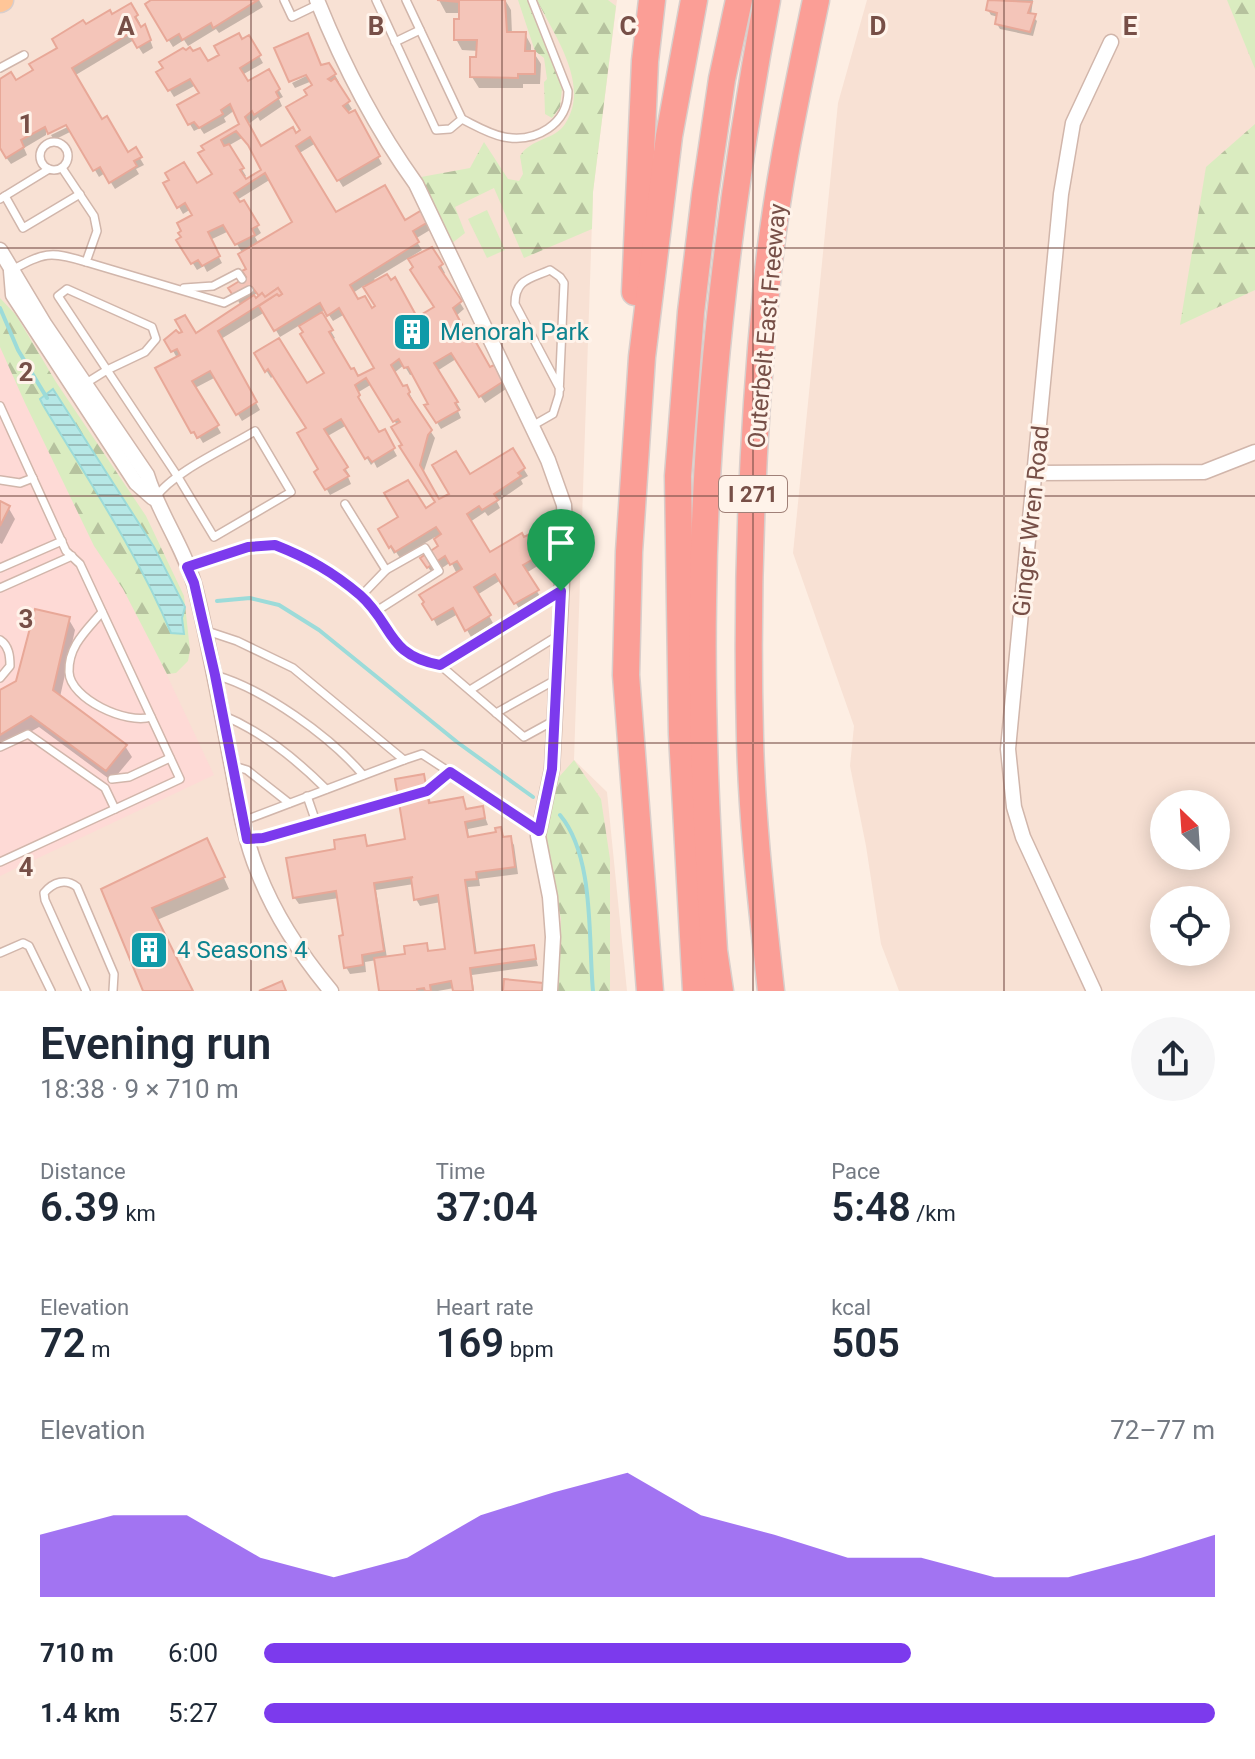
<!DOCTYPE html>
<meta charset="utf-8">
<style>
:root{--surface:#fff;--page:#f6f6f7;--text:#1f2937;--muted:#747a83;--accent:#7c3aed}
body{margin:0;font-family:Roboto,sans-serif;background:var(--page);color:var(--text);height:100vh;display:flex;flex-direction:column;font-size:30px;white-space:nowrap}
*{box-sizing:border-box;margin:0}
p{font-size:26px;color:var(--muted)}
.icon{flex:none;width:44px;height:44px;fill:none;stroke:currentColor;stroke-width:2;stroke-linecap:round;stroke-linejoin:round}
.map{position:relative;height:991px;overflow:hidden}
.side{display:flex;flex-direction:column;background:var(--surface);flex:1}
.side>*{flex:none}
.needle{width:52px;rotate:335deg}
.controls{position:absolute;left:1150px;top:790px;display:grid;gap:16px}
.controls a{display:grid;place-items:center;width:80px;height:80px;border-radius:50%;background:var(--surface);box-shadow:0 4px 20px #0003;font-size:40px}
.pin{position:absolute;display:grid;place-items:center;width:68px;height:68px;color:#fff;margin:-82px -34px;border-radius:50% 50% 50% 0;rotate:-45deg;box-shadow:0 0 8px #0007}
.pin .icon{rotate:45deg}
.round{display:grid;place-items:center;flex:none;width:84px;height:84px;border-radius:42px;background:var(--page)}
.head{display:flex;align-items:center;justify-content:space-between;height:136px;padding:0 40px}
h1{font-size:44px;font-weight:600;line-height:60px}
.metrics{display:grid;grid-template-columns:repeat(3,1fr);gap:12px;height:136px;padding:8px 40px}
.metrics div{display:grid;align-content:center}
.metrics b{font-size:40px;font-weight:600}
.metrics small{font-size:22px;font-weight:400}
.metrics p{font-size:22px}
.chart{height:224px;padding:16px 40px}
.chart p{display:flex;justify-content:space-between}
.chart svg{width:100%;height:144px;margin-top:8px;fill:var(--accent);opacity:.7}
ul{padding:0 40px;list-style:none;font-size:26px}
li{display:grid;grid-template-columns:128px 96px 1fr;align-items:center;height:60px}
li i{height:20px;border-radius:10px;background:var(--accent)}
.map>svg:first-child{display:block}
</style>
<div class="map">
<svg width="1255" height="991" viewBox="0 0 1255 991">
<defs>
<pattern id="forest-firs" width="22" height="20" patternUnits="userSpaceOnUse" patternTransform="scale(2)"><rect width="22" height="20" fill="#daecc0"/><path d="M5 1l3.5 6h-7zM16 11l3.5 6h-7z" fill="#b6c29e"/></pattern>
<pattern id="water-rules" width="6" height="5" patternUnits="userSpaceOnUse" patternTransform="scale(2)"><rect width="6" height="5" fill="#b6e8e6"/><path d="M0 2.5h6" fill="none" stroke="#99bebc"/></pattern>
</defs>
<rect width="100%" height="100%" fill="#fdeee3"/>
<g fill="#f8e1d4" fill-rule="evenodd">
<polygon points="2,0 617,0 593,192 574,760 607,792 627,991 0,991 0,1"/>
<path d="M867 0H1255V991H899L881 944 866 846 850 766 854 726 793 553 838 103ZM1164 804H1216V856H1164ZM1164 900H1216V952H1164Z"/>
</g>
<polygon fill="#fedad6" points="0,321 214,775 0,876"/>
<g fill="url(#forest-firs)">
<polygon points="518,0 528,0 548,46 562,89 560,107 552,118 545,114 544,82 547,79 544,58 535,51"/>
<path d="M537 0H608L616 6 593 192 592 229 524 258 494 188 455 207 465 233 451 244 421 177 470 168 484 142 508 179 519 181 523 174 520 156C531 138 555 140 565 124 591 85 554 35 537 0Z"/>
<polygon points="1227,0 1255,0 1255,69"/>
<polygon points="1255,124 1255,290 1180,325 1206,167"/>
<polygon points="0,298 16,315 56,382 146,516 184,596 190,650 188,661 176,673 167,674 123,589 94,546 25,403 0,347"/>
<polygon points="574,760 601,799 610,859 610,991 558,991 561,919 540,826 559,777"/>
</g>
<polygon fill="#daecc0" points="487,210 505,250 487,258 468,219"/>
<path fill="url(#water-rules)" stroke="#9cdbd9" stroke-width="2" d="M53 389 154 547 185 607 182 618 184 634 171 633C137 552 88 480 43 405L40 399Z"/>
<g fill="#0003" fill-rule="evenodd">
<polygon points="155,0 259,0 263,7 219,33 216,29 188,46 184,40 173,47 147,5"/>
<polygon points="439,0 505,0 511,10 512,34 525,34 531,45 531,53 534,53 541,64 540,84 523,84 523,88 479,88 472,77 479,51 462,50 456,39 461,13 446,13"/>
<polygon points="990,0 1033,0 1031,15 1037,21 1033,36 1000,29 997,24 998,17 991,15 988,10"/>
<polygon points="130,6 140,23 137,24 148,34 153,48 143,54 134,40 74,76 102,122 128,155 135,150 144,165 136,169 139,174 115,189 105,173 99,177 72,131 54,140 51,135 76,123 74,119 46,132 46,135 24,148 27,155 11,164 0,149 0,81 16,82 36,71 85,27 112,17"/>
<path d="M249 38 263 63 242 75 247 84 268 72 283 97 279 99 282 106 260 121 258 117 247 125 260 149 303 131 314 86 312 81 295 88 292 83 329 65 339 82 336 84 352 109 341 117 354 113 382 164 343 187 316 143 298 154 335 214 404 222 421 213 430 230 415 239 422 250 374 279 416 320 436 308 432 249 445 273 442 275 464 309 456 316 489 369 494 367 506 389 485 403 456 359 437 371 461 410 458 411 461 418 441 429 427 406 431 405 414 374 410 375 404 365 394 373 402 388 406 387 413 400 411 402 435 438 423 474 438 502 452 495 469 477 512 450 528 476 521 480 523 484 497 502 500 508 488 516 485 512 470 522 489 555 532 535 546 561 526 573 541 598 520 610 501 580 477 595 493 623 471 637 458 614 437 626 422 596 457 574 451 562 433 574 427 566 441 547 435 537 400 558 396 552 394 554 380 529 438 503 405 446 397 425 372 384 357 393 362 403 360 405 378 435 384 432 397 456 377 468 374 462 371 465 347 425 326 437 350 476 348 477 351 484 330 495 317 472 321 470 309 429 274 375 271 378 256 354 306 386 326 374 300 325 280 337 265 312 221 339 260 410 242 421 216 377 195 388 221 433 203 443 200 438 197 439 158 369 177 358 167 340 196 336 241 306 231 288 248 278 243 254 229 231 210 240 222 263 207 272 204 266 197 270 179 241 194 215 191 209 183 214 166 184 196 186 214 175 204 146 242 125 235 110 224 118 226 122 204 134 200 128 194 131 179 106 202 94 196 85 174 97 159 73 207 64ZM242 138 254 151 264 171 245 182 243 178 246 176 228 146ZM271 179 295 223 259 244 255 237 261 233 243 202 240 204 237 200ZM365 285 378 307 371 311 357 301 353 293ZM258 293 261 297 255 300 252 296ZM325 309 333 321 345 314 376 368 358 379 332 340 335 338 320 313Z"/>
<polygon points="0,503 8,507 15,519 2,544 0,543"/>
<polygon points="68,618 75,630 60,697 125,746 132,757 112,781 39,727 0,749 0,693 18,682"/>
<path d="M423 776 427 783 431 805 462 799 467 811 482 809 488 825 468 829 469 839 498 834 500 829 505 839 510 838 514 845 518 874 479 879 480 886 468 887 477 955 533 947 538 966 472 975 474 991H455L454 988 438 991H381L377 960 365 962 366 972 350 974 346 967V937L339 898 299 904 294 897 337 851 364 837 368 848 407 841ZM414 884 416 899 420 906 441 902 448 951 431 953 426 945 407 955 387 958 376 890Z"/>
<polygon points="212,852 229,889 157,920 192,991 145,991 104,890"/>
</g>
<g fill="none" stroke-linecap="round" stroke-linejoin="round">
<g stroke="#9cdbd9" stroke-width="4">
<polyline points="0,308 18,350 47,398"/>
<polyline points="217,601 250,598 279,605 319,630 457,742 533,797"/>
<path d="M560 815C595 857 588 939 593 991"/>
</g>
</g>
<g fill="#f4c5b9" stroke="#e8a898" stroke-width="2" fill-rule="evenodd">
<polygon points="151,0 258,0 213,28 211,23 182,40 179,34 167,41 145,4"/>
<polygon points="437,0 505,0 507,32 526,32 525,51 535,51 535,74 518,74 518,78 470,77 470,57 476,57 477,40 454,40 454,19 459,19 459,2"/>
<polygon points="988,0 1032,2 1028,13 1036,14 1030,32 995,24 997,13 986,10"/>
<polygon points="131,3 138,15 135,17 141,27 145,24 151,40 137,48 129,34 72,68 102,119 107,116 128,152 136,147 142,157 134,161 137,166 109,183 100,167 93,171 66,125 48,134 45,127 21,140 24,147 6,158 0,148 0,79 11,72 16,80 33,70 29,64 57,48 52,39 83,20 86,24 110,10 112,14"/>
<path d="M239 33 242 39 249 35 261 55 240 68 248 81 269 69 280 89 276 92 279 98 254 115 252 111 245 117 261 146 293 127 296 133 300 130 286 107 307 95 304 90 312 85 306 75 289 82 274 48 308 33 321 65 329 63 336 74 328 79 331 81 335 78 350 101 343 106 349 113 355 110 380 156 337 181 310 137 296 146 336 212 385 185 405 220 422 210 428 222 413 231 419 242 350 285 358 299 365 296 372 308 375 306 363 287 387 274 391 280 395 277 417 317 434 307 410 270 413 267 408 259 432 247 443 264 439 267 462 301 453 308 466 332 469 330 490 367 494 365 504 381 479 397 451 353 434 363 458 402 455 403 459 410 436 423 424 405 428 404 408 367 404 368 399 359 391 365 403 386 407 385 410 392 408 394 432 430 428 435 420 465 439 499 449 494 432 465 456 451 470 474 513 448 525 468 518 473 521 476 494 494 498 500 482 510 479 506 467 514 490 552 522 533 524 537 532 533 544 553 523 565 539 590 514 604 495 574 474 587 491 615 465 631 453 608 432 620 422 604 424 602 419 595 462 569 457 561 450 565 445 556 427 568 420 558 438 546 434 539 441 534 436 527 395 552 391 546 389 548 378 529 398 517 384 493 408 480 426 508 435 502 399 446 402 445 391 427 400 422 398 419 393 422 366 378 355 385 360 395 358 397 379 432 385 429 395 448 372 462 368 457 365 459 341 419 324 429 348 467 344 470 349 476 325 490 314 472 318 469 297 433 306 428 268 369 265 372 254 353 279 338 307 383 324 373 300 334 303 332 299 326 322 312 333 330 329 332 351 369 354 368 358 376 374 368 339 308 327 316 320 303 274 331 259 306 277 294 279 296 282 294 278 288 265 297 262 293 259 296 252 287 234 297 228 288 246 277 242 271 246 269 238 254 292 222 265 173 234 193 240 202 244 200 259 225 252 229 255 235 235 245 223 225 208 232 220 256 202 266 198 260 191 264 176 240 181 237 178 233 181 231 177 223 192 215 185 203 177 208 163 183 169 180 165 173 184 162 197 183 212 174 198 153 204 150 201 146 239 124 230 104 221 110 223 114 199 128 194 122 188 125 177 105 199 93 190 79 168 91 156 72 163 68 159 62 183 48 186 50 190 47 193 51 200 48 208 61 219 55 214 46ZM236 131 248 145 261 170 246 179 240 170 244 168 229 144 224 146 221 140Z"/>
<polygon points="278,288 282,294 279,296 277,294 218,331 257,402 236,415 210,371 192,381 219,425 197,438 194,432 191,433 155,368 180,355 177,349 171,352 164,340 176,330 179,333 182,332 175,320 185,315 196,333 254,295 256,298 262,293 265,297"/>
<polygon points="0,501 10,506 0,526"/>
<polygon points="35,609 70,617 53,690 127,745 106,771 31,716 0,735 0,690 16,681"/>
<polygon points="424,774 429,803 463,797 466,809 483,806 485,818 465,822 468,837 496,832 495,828 501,827 503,837 511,836 515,867 476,872 477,879 465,880 475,953 534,945 536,959 470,968 473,991 453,991 451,981 430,985 431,991 425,991 424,988 417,989 417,991 379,991 374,958 405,954 404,946 427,943 428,951 445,949 438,895 414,900 411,878 413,877 374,883 384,951 362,955 363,965 344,968 339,936 343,935 336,891 293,898 286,858 335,849 334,840 365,835 367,846 405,839 395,779"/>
<polygon points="207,838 225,877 152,908 193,991 143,991 101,889"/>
<polygon points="504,979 543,983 542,991 503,991"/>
<polygon points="282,981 286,991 259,991"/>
</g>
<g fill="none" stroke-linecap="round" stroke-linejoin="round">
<defs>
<g id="service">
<polyline points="284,0 292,17 319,4"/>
<polyline points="376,0 436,130 450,129 462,119 406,0"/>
<polyline points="395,42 420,30"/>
<polyline points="0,68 24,55"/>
<path d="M462 119C476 126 489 134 504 137 536 143 568 124 568 91L532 0"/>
<circle cx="54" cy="156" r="14"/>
<polyline points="62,168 94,216 97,231 86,262 224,303 249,290"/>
<polyline points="5,196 23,228 80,194"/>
<polyline points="0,199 49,169"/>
<path d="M10 271C44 253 49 250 86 262"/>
<polyline points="184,288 213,286 238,273 242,279"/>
<polygon points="67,289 152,327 156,339 145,352 107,370 58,296"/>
<path d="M83 385 107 370 178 477 214 537 291 492 255 431C227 448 173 472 156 497"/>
<polyline points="0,406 66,551 80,564 180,779 0,862"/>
<path d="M532 426 553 414 559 395 564 283 560 277 550 270C530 279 515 279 515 304L560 389"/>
<polyline points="0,480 20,483 33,478"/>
<polyline points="345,504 386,570"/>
<path d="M187 567C207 560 228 551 248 547 293 538 328 571 361 596L386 570 425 548 439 571 375 612C395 643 402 658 440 665L561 591"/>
<polyline points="0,568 62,541"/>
<polyline points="0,588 72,556"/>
<polyline points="361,596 375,612"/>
<path d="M102 612C87 630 68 646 69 672 70 699 127 725 151 717"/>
<polyline points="207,631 237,641 293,668 404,760 422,754 538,830"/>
<path d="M0 640C9 646 10 656 10 666L0 678"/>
<polyline points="440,665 524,737 555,720"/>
<path d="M215 675C264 689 330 736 363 775"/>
<polyline points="470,690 559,635"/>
<polyline points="496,713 557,679"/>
<path d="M222 715C261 731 297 760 326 789"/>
<polyline points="0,747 28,734 105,788 115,809"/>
<polyline points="234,766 247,770 289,803"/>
<polyline points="112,779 129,777 170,758"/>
<polyline points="307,796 316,822"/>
<polyline points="243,821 404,760"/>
<polyline points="247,839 263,838 427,791 450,772"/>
<polyline points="0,953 23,943 29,946 51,991"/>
<path d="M86 991 45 900 44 893C53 882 66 878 77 887L114 974 113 991"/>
</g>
<g id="minor">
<path d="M317 0C343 65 375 127 416 184L548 460 564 505 565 526 552 769 538 836 550 897 553 937 550 991"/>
<path d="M0 250 45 325 147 475C159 514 184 547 195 587 210 648 221 710 233 772 239 805 245 841 258 872 275 916 301 955 331 991"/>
<polyline points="11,271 13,295 136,483 153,498"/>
<polyline points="1036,473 1204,472 1255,452"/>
<polyline points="1094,991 1023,837 1014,807 1008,749 1061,194 1073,123 1111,42"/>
</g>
<polyline id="primary" points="0,1 2,0"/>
<g id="motorway">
<polyline points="635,292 645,61 652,0"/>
<polyline points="650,991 626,675 629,552 642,357 669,136 694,0"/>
<polyline points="696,991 682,734 678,476 691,312 705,195 722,79 739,0"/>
<path d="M720 991 714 951C707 834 701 718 703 601 705 399 730 198 767 0"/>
<path d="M771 991C762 907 752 823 750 738 746 590 752 439 766 292 775 193 796 96 816 0"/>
</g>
</defs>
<use href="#service" stroke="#d1b6ab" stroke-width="10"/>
<use href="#minor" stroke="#d1b6ab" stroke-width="17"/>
<use href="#primary" stroke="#d9cecb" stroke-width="25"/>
<use href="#motorway" stroke="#d9cecb" stroke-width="29"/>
<use href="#service" stroke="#fff" stroke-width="7"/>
<use href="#minor" stroke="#fff" stroke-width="14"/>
<use href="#primary" stroke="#ffc698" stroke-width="22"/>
<use href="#motorway" stroke="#fb9e96" stroke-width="26"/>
</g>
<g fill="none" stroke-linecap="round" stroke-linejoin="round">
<defs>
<path id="route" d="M275 545C308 558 333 572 360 595 394 625 386 655 440 665L561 591 552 769 539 831 450 772 427 791 263 838 247 839 215 675 194 583 187 567 248 547Z"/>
</defs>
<use href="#route" stroke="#fff" stroke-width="16"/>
<use href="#route" stroke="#7c3aed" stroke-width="10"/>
</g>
<path fill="none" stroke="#774f47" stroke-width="2" stroke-opacity="0.55" d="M251 0V991M502 0V991M753 0V991M1004 0V991M0 248H1255M0 496H1255M0 743H1255"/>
<defs>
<symbol id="building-square" viewBox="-11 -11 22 22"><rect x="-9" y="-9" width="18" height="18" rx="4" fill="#0f9aa8" stroke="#fff3ea"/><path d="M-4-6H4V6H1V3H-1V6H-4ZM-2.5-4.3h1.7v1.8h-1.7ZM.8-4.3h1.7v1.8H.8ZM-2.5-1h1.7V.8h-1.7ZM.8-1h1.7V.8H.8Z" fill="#fff"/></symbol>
</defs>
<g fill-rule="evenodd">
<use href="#building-square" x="390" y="310" width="44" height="44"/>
<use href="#building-square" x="127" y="928" width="44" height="44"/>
</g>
<g text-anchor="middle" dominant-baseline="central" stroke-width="6" stroke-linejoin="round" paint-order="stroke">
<rect fill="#fff3ea" stroke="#a08078" stroke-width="2" x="719" y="476" width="68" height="36" rx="6"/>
<g font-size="22" font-weight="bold" fill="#774f47">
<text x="753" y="494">I 271</text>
</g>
<g font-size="24" fill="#774f47" stroke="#fff3ea">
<text transform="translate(767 326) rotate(-85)">Outerbelt East Freeway</text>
<text transform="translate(1031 521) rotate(-84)">Ginger Wren Road</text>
</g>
<g font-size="24" fill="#0d838f" stroke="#fff3ea" text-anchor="start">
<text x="440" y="332">Menorah Park</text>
<text x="177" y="950">4 Seasons 4</text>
</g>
</g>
<g font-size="26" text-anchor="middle" font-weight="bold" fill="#774f47" stroke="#fff3ea" stroke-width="6" stroke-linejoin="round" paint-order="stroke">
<text x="126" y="35">A</text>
<text x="376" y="35">B</text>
<text x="628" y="35">C</text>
<text x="878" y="35">D</text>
<text x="1130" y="35">E</text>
<text x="26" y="133">1</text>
<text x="26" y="381">2</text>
<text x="26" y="628">3</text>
<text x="26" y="876">4</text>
</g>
</svg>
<div class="controls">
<a><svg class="needle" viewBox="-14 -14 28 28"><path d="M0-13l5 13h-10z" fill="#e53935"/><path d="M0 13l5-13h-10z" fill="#747a83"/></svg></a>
<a><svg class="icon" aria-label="locate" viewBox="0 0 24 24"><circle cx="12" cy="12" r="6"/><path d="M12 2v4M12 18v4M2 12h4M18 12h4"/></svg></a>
</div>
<div class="pin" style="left:561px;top:591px;background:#1e9e55"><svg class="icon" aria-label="arrive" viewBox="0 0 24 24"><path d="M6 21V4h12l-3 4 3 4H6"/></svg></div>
</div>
<section class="side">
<div class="head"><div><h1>Evening run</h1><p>18:38 · 9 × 710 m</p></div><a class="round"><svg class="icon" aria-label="share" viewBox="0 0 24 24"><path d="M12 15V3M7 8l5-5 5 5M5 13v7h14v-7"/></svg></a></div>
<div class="metrics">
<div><p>Distance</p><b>6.39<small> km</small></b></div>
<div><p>Time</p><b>37:04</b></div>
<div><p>Pace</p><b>5:48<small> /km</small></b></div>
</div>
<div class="metrics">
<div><p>Elevation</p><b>72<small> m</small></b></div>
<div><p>Heart rate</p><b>169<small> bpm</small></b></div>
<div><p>kcal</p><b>505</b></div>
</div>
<div class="chart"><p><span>Elevation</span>72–77 m</p>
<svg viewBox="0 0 160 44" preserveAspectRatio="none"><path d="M0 44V25L10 19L20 19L30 32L40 38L50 32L60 19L70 12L80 6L90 19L100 25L110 32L120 32L130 38L140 38L150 32L160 25V44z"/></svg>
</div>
<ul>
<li><b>710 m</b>6:00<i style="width:68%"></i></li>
<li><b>1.4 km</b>5:27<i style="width:100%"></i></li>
</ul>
</section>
